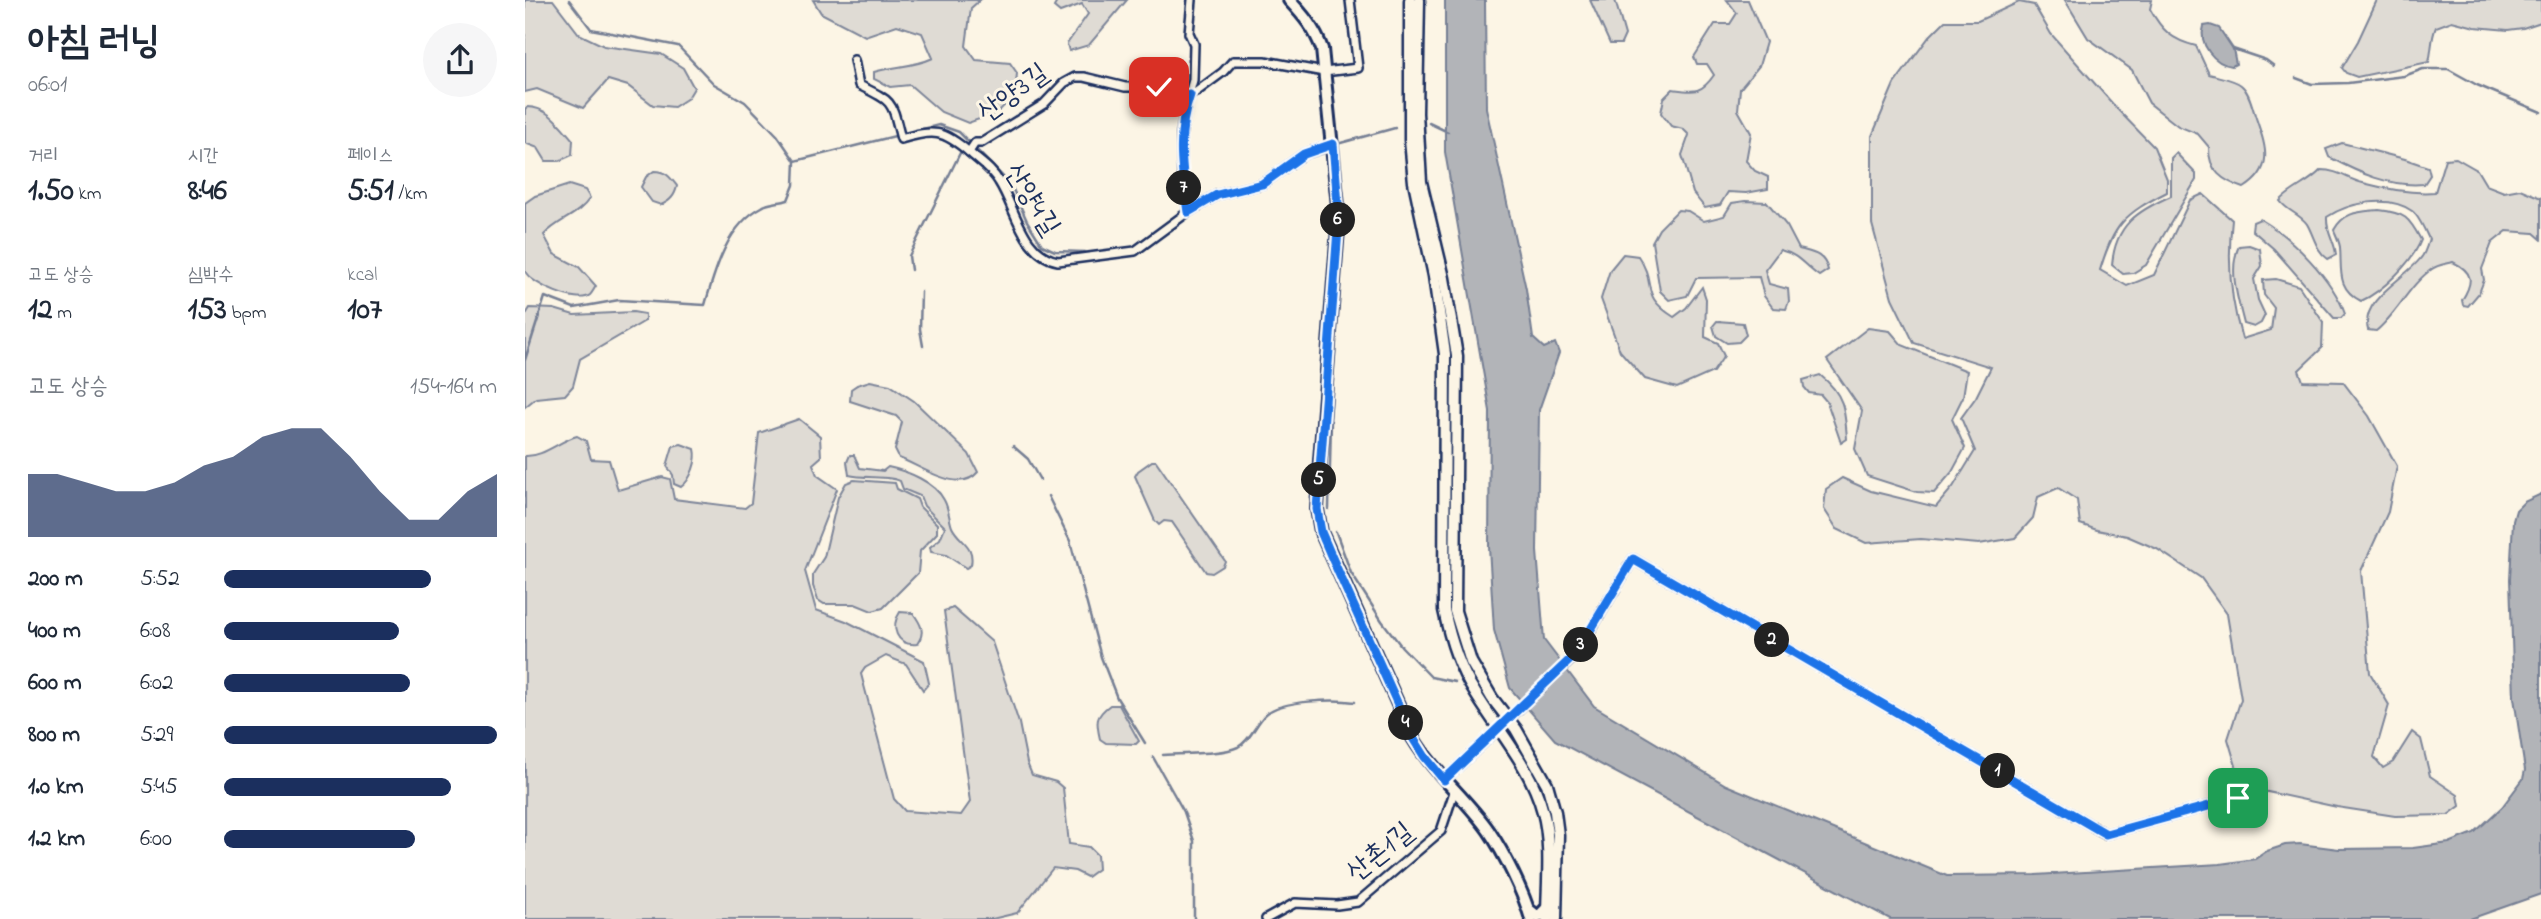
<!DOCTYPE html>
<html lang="ko">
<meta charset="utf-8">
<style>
:root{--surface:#fff;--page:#f6f6f7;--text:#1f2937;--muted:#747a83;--accent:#1b2f5e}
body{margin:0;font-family:"Indie Flower","Poor Story",sans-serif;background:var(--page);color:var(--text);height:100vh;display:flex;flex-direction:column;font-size:26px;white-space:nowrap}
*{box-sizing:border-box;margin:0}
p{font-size:23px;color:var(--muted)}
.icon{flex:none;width:38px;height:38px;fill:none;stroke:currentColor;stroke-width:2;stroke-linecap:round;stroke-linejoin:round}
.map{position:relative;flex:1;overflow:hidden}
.side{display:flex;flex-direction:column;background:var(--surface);width:525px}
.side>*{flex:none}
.pin{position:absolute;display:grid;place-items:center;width:60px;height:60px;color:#fff;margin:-30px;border-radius:14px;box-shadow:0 4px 10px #0006}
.km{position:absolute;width:35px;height:35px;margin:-18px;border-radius:50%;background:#222;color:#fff;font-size:19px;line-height:35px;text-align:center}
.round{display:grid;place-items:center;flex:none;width:74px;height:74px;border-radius:37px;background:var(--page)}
.headline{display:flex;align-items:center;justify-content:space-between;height:119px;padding:0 28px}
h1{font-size:38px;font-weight:700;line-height:52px}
.metrics{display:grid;grid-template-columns:repeat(3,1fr);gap:10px;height:119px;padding:7px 28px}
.metrics div{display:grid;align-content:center}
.metrics b{font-size:30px;font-weight:700}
.metrics small{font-size:19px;font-weight:400}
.metrics p{font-size:19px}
.chart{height:196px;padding:14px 28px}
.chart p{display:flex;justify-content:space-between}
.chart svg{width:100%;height:126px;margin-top:7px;fill:var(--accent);opacity:.7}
ul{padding:0 28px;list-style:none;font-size:23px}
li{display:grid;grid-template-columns:112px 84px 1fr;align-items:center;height:52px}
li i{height:18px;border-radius:9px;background:var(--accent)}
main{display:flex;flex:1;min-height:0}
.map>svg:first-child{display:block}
</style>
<main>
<section class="side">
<div class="headline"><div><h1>아침 러닝</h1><p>06:01</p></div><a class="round"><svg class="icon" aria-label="share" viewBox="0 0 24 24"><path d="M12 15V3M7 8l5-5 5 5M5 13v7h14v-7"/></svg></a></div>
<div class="metrics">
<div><p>거리</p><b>1.50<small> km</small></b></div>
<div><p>시간</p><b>8:46</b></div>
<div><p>페이스</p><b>5:51<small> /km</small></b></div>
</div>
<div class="metrics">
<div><p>고도 상승</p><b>12<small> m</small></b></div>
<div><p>심박수</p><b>153<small> bpm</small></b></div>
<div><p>kcal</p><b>107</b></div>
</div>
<div class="chart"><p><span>고도 상승</span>154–164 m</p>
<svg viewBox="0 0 160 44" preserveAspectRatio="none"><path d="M0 44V22L10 22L20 25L30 28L40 28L50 25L60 19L70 16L80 9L90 6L100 6L110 16L120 28L130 38L140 38L150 28L160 22V44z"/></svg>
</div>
<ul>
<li><b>200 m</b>5:52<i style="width:76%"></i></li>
<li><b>400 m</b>6:08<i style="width:64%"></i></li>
<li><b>600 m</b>6:02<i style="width:68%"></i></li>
<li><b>800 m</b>5:29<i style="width:100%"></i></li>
<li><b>1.0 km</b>5:45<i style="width:83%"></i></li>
<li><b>1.2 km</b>6:00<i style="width:70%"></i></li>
</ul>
</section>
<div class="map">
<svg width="2016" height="919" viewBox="0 0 2016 919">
<rect width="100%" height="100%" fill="#fcf5e5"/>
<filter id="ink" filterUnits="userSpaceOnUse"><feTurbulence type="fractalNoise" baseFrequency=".0143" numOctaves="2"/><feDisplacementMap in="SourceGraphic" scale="14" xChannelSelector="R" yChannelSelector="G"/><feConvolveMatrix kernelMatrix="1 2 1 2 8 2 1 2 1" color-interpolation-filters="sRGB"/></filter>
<g filter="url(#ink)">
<g fill="#dfdbd4" stroke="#7d8599" stroke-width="2">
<polygon points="0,0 28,0 54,34 79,46 136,54 158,68 169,88 163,98 149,107 128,105 103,86 83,80 58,108 12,89 0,92"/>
<path d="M288 0H455L446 8 441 46 451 60 485 63 492 73 490 95 472 113 443 123 416 112 385 85 365 87 349 79V72C369 66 389 67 408 58L397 33 372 25 340 36 296 13Z"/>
<polygon points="533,0 602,0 564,45 544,51 542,44 563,14 557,4 535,12 529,7"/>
<polygon points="1065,0 1090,0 1100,35 1096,44 1085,44"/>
<path d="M1202 0H1223L1241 42 1234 66 1215 89 1213 110 1226 133 1221 161 1230 171 1243 177V189L1221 193 1203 192 1195 205 1180 208 1168 193 1157 155 1164 135 1158 129 1146 126 1136 113 1139 98 1148 89C1169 92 1176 94 1189 75L1182 64H1172L1169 57 1190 24H1205L1212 13Z"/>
<path d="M1540 0H1627L1625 9C1637 31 1647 40 1671 46L1684 74C1693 77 1709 79 1716 85 1724 91 1727 106 1730 115 1740 145 1751 168 1719 188 1698 181 1683 171 1684 147L1673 134 1653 126 1624 103 1607 70 1563 38Z"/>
<path d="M1852 0H2016V22L1998 28 1983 30 1950 27 1927 21 1911 27C1906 38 1907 50 1904 62L1832 77 1821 73 1817 68 1833 41Z"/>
<path d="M1494 2 1509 5 1526 34 1594 111 1629 147 1642 179V192C1599 214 1589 224 1575 270L1602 286 1629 275 1665 200 1678 194 1707 220C1702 262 1705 299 1717 339L1746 330 1749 308 1739 295 1738 280 1751 279 1774 286 1798 322 1797 348 1774 370 1778 381 1818 382 1844 416 1872 466 1863 512 1836 571 1845 673 1864 705 1849 757 1858 768 1868 762 1887 732 1896 739 1905 776 1933 795 1935 806 1923 815 1870 816 1812 807 1729 789 1711 766 1703 739 1716 699 1702 614 1676 578 1632 549 1602 536 1572 530 1555 524 1552 500 1533 488 1513 497 1508 518 1490 538 1454 544 1396 539 1341 543 1312 529 1299 509 1301 489 1317 478 1346 491 1411 507 1428 487 1450 451 1436 418 1451 397 1466 367 1389 343 1367 298 1347 224V136L1369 84 1404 37 1420 21H1453Z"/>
<path d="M2 107C23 107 35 125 48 140L47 155 34 161H21L13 148 0 143V109Z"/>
<path d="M1817 143 1880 159 1903 167 1905 175 1899 184C1864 187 1834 173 1804 157L1801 149Z"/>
<path d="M1651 153 1671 174V180L1621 265 1608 273 1598 274 1587 265C1590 225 1612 211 1646 196V158Z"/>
<path d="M1931 158 1952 170 1961 185 1979 192 1995 189 2016 198V239L2009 233 1982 231 1967 243 1957 269 1959 280 1954 293 1943 306 1938 305 1937 300C1949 281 1948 272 1928 262 1921 264 1912 265 1907 269 1884 285 1872 314 1851 331L1843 330C1835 300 1879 279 1895 259 1900 254 1902 246 1904 239 1900 231 1894 216 1887 211 1864 194 1823 203 1802 217 1801 233 1810 240 1811 255L1803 259C1791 251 1789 236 1782 224 1775 214 1762 211 1755 201 1767 188 1784 183 1796 170 1813 170 1822 179 1838 183 1861 189 1886 194 1910 192L1920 159Z"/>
<path d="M129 171C141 171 145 177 152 186 150 196 145 201 136 205L127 202 116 187 121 177Z"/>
<path d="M44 185 60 190 65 198C53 216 34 219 19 235L29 254 54 267 71 286C69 289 67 293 65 295 53 305 5 284 0 271 0 259 0 218 0 203L10 196Z"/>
<path d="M1220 201 1242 202 1262 226 1274 249C1289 253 1299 254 1303 270L1294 276C1278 265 1275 255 1255 250L1240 270 1244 284 1263 289 1264 301 1261 309 1248 308 1239 296 1234 277 1171 278 1162 296 1144 300 1135 291 1127 242 1134 229 1153 210 1163 211 1179 221 1199 216 1207 203Z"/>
<path d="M1854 210C1880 213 1884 217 1896 240 1888 261 1857 292 1836 301 1811 288 1817 270 1815 247 1814 241 1811 235 1809 230 1819 211 1835 212 1854 210Z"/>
<path d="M1735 219C1766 237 1808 279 1820 314L1816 318H1809L1749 249 1727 230 1728 222Z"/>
<path d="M1724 245 1735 249 1737 266 1729 279 1733 300 1740 315 1736 323 1729 327 1719 324C1713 300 1703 269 1714 246Z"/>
<path d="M1098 254 1113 256C1133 284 1113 295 1149 317L1161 308 1177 287 1181 299 1180 337 1193 343 1199 356 1188 372 1152 388 1120 379 1095 351 1076 299 1085 270Z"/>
<polygon points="5,308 29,309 49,315 108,312 120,314 120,321 55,359 48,386 40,395 11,398 0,407 0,316"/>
<polygon points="1192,321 1218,323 1221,335 1214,342 1202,343 1191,336 1188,326"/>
<polygon points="1343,328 1365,331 1377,345 1442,371 1438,397 1427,419 1440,448 1427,472 1409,493 1392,492 1342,476 1330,449 1337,411 1302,360"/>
<path d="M1295 375C1319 394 1320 409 1322 439L1316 443 1302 402 1296 395 1284 393 1279 387 1278 380Z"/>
<path d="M345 381 365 385 389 401 444 454 453 472C434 495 396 466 374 458L370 450 377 422 371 416 325 401 326 389 332 385Z"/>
<path d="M274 419 295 436 296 457 288 464 292 475 312 489 280 571 291 610 321 621 399 661 404 683 398 690 381 664 361 656 340 668 336 674 369 799 380 811 436 815 445 802 419 611 428 608 467 642 494 723 502 763 507 775 531 782 538 788 544 844 564 847 572 855 573 869 562 877 550 871 528 868 492 913 467 919H0V456C18 457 34 441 52 436L61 441 66 459 84 460 93 490 137 477 145 479 149 499 220 508 226 503 234 433Z"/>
<path d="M156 444 170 449C173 460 166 480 156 487L149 484 148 475 142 466 148 446Z"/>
<path d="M325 455H329L335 468 358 471 363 467C382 471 410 482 419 500 424 509 424 519 427 527 434 542 450 544 446 565L441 568 421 555 406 552 405 547 415 539 420 527 399 506 395 496 378 489 375 481C365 475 339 479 324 475L322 462Z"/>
<polygon points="627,461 631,461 700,561 698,566 687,573 681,572 647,522 639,521 634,525 630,521 610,476 613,471"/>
<polygon points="329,480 370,483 372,489 392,499 395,507 412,524 412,533 395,551 393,573 358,608 347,611 330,604 299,604 293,600 288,586 288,574 299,557 313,497 321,483"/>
<path d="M375 612 388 613C396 624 401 632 392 644 371 646 365 627 375 612Z"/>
<path d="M585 705H594L614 741 611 744 581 743 575 739C571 722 570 716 585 705Z"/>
</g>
<g fill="#b2b4b8" stroke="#767f94" stroke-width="2">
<polygon points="920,0 960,0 961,108 1001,289 1008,338 1019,348 1030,343 1034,353 1014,410 1012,551 1019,640 1069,706 1201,785 1422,876 1510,875 1695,864 1730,859 1742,851 1760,845 1775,844 1814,849 1888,848 1924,843 1949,833 1977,807 1998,779 2000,770 1989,698 1985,579 1988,521 1991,510 1999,502 2016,494 2016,894 1945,919 1365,919 1030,740 985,688 969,630 964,547 965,411 920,152"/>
<path d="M1685 25 1694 28 1708 49 1711 64 1707 66C1689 64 1673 44 1679 26Z"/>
</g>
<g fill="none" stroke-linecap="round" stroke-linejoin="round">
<g stroke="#767f94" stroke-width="2.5">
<polyline points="44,0 66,29 153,46 189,84 220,102 252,135 270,161 414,125 434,132 486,185 502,221 517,245 530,251 560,252"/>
<polyline points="1708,49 1741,60 1749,66"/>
<polyline points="1771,78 1787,84 1823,83 1879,76 1898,69 1923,69 1952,85 2016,112"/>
<polyline points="904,123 923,132"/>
<polyline points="812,144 870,128"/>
<polyline points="386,270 384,256 435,153"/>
<polyline points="396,292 395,329 398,346"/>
<path d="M0 360 20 297 49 308 94 300 180 305C190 270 202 225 237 207 244 202 255 203 263 200L269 185 270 161"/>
<polyline points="488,446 503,459 515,480"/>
<polyline points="523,496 545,541 576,657 592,698 620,743"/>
<polyline points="804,509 806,421"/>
<polyline points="811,532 826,573 857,621 877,647 906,677 930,682"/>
<path d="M638 755C659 753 695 755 713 747 726 740 731 723 741 714 756 700 811 699 830 702"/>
<polyline points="628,757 659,812 669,841 669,919"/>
</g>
<defs>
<g id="street">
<path d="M329 60 334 85C370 103 366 100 376 139 409 129 418 130 444 152 455 162 467 169 474 182 491 209 498 255 533 261L610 251 663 212 692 195 737 184 779 154 808 145"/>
<polyline points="444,152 450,143 456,143 519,104 539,83 550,77 559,77 600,87 634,87 658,96 671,92 698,72 708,61 740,61 799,72 833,68 825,0"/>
<polyline points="663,212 657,173 656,135 660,109 668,80 669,44 664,33 667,0"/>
<polyline points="919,780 1051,655 1108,559 1581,834 1713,798"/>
<polyline points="741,919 770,903 812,905 833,902 916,831 929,792"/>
</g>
<g id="secondary">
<path d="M885 0V140L889 182 909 276 920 354 919 610C925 639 933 666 949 691 972 730 1006 766 1018 812 1027 845 1022 884 1022 919"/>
<polyline points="894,0 892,113 896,182 919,278 932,356 930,611 946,662 967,698 991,729 1022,784 1030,812 1033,835 1031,919"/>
</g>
<g id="primary">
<path d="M764 0C778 15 790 29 797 49L814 216 795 460 792 509 796 532 888 738C909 773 941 798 964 831 979 853 999 893 1006 919"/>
<polyline points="1003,909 1013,917 1022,908"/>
</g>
</defs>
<use href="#street" stroke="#1b2f5e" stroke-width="12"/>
<use href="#secondary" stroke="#1b2f5e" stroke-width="15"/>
<use href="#primary" stroke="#1b2f5e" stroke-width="16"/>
<use href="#street" stroke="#fcf5e5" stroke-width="7"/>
<use href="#secondary" stroke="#fcf5e5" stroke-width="10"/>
<use href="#primary" stroke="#fcf5e5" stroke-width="10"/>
</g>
</g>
<g fill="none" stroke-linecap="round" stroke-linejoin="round" filter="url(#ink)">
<defs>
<path id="route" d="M634 87 658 96 665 95C651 133 657 173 663 212L692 195 737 184 779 154 808 144 814 216 792 509 796 532 808 560 888 738 900 757 919 780 1051 654 1108 559 1581 834 1713 798"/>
</defs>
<use href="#route" stroke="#fff" stroke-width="14"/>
<use href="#route" stroke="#1a73e8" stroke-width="9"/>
</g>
<g text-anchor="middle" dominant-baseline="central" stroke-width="6" stroke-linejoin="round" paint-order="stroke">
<g font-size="28" fill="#1b2f5e" stroke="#fcf5e5">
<text transform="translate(489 94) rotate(-36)">산양3길</text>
<text transform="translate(506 200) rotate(58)">산양4길</text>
<text transform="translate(856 853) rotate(-39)">산촌1길</text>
</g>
</g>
</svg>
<div class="pin" style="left:1713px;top:798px;background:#1e9e55"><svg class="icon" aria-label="arrive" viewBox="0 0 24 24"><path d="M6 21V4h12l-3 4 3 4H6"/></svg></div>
<div class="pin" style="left:634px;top:87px;background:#d93025"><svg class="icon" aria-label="check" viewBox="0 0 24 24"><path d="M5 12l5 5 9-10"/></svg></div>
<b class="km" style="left:1473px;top:771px">1</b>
<b class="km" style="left:1247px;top:640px">2</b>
<b class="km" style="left:1056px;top:645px">3</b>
<b class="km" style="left:881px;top:723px">4</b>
<b class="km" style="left:794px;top:480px">5</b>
<b class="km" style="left:813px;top:220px">6</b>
<b class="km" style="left:659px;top:188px">7</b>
</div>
</main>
